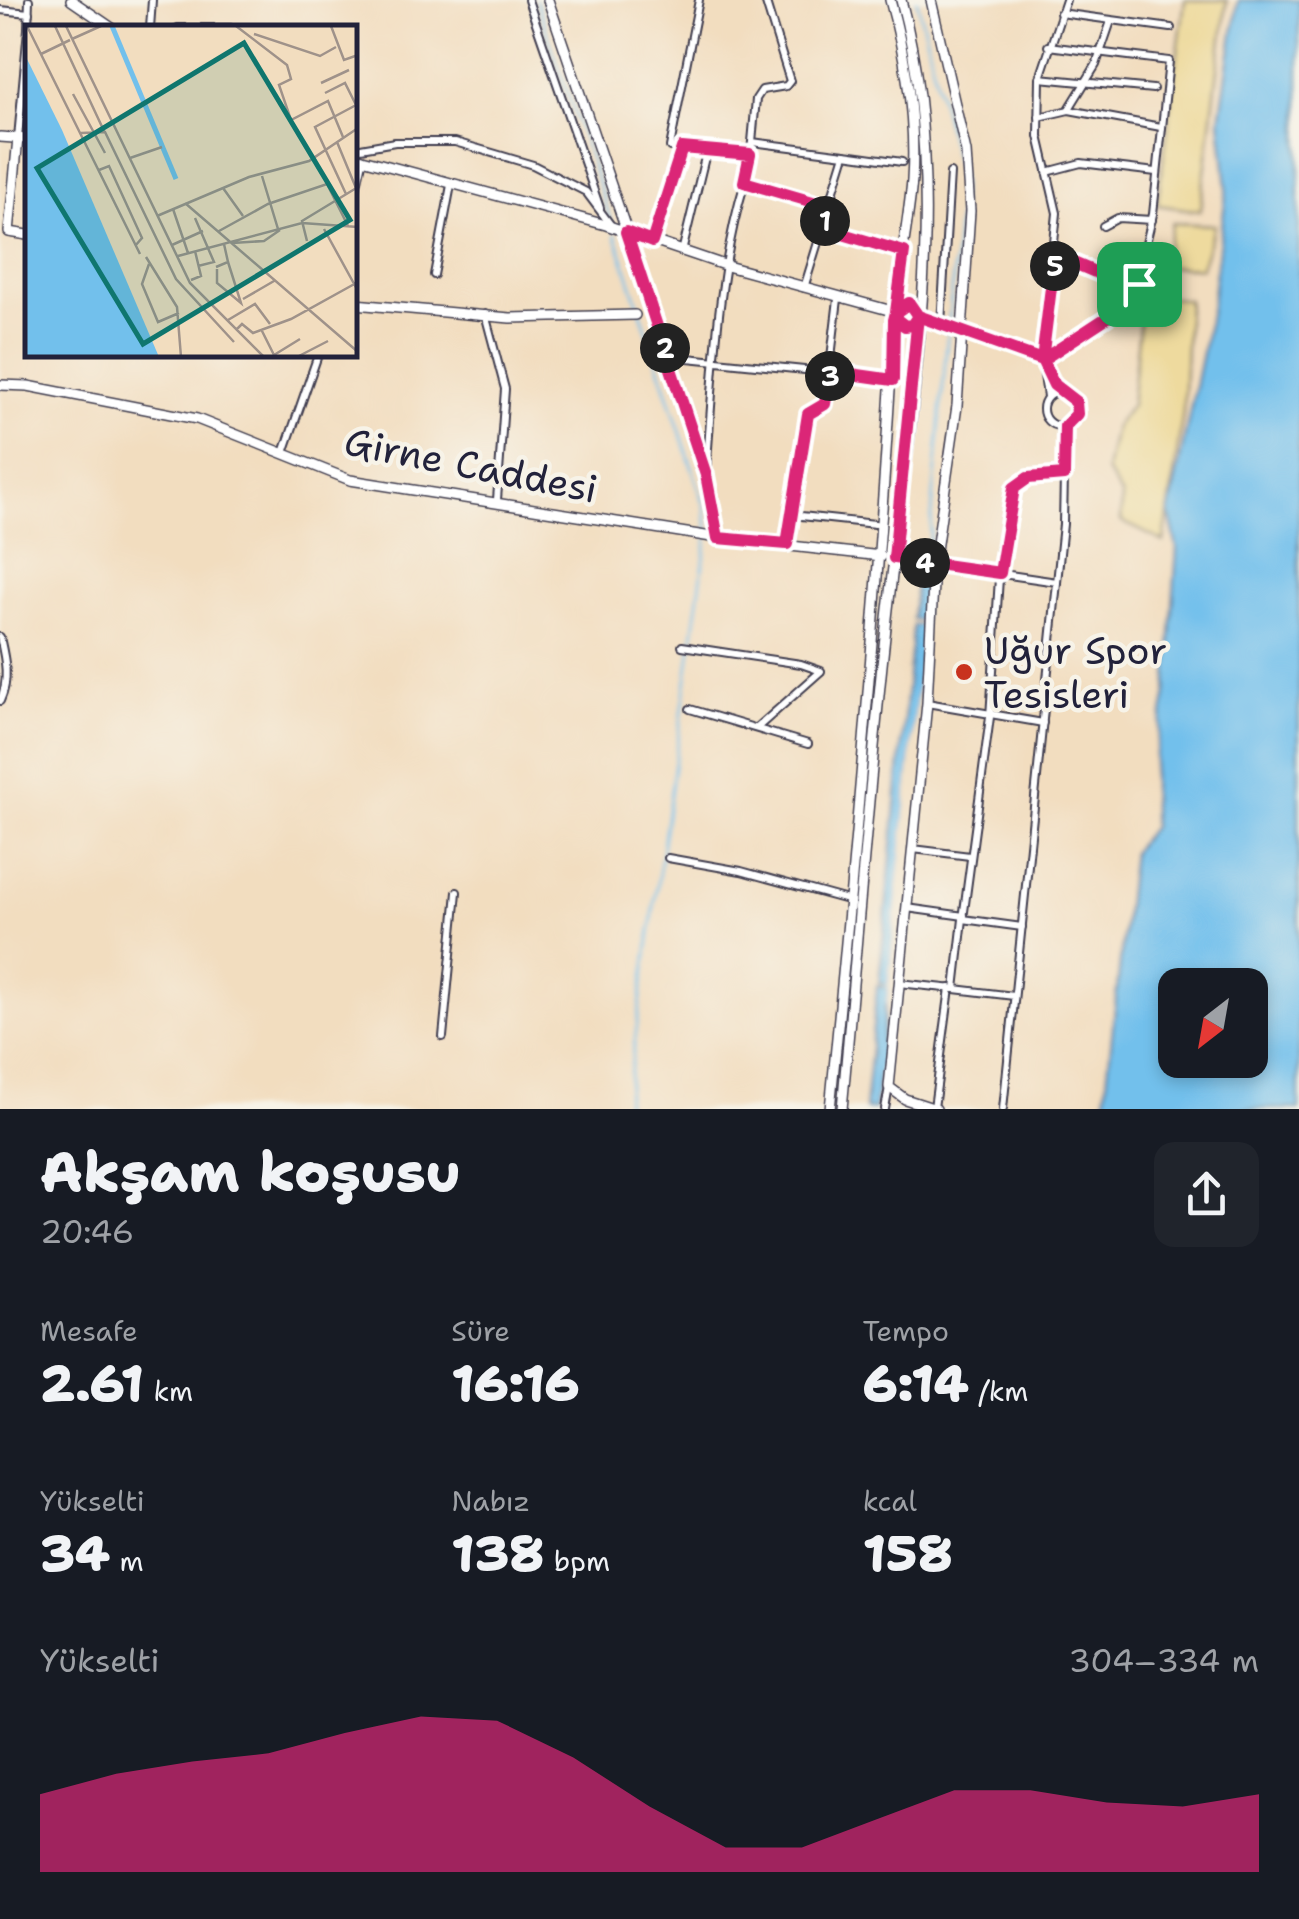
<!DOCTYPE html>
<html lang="tr">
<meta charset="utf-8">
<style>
:root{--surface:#171b24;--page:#20242c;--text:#f1f3f6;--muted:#9ea1a6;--accent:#db2777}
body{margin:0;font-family:"Shantell Sans",sans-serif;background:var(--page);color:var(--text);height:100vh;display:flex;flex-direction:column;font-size:38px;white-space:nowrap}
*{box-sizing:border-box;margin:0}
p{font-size:32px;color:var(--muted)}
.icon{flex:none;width:55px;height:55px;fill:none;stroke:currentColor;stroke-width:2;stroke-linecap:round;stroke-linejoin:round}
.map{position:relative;height:1109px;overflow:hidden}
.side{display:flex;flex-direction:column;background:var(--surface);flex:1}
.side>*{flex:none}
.needle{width:65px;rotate:211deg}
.fabs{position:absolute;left:1158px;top:968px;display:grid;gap:20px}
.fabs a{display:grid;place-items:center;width:110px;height:110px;border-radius:20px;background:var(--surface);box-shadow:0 5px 15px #0003;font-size:50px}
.pin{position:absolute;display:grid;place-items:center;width:85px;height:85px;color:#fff;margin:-42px;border-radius:20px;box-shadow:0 5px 15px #0006}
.km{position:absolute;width:50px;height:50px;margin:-25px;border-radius:50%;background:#222;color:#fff;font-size:28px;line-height:50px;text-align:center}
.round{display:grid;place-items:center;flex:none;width:105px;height:105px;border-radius:20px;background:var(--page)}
.summary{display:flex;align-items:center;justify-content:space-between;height:170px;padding:0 40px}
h1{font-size:55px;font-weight:800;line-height:75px}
.metrics{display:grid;grid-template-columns:repeat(3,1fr);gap:15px;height:170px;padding:10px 40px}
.metrics div{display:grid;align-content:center}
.metrics b{font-size:50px;font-weight:800}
.metrics small{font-size:28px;font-weight:400}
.metrics p{font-size:28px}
.chart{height:280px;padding:20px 40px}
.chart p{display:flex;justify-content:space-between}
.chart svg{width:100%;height:180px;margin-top:10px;fill:var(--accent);opacity:.7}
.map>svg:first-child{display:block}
</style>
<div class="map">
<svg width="1299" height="1109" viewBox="0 0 1299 1109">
<rect width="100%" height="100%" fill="#f7f3e8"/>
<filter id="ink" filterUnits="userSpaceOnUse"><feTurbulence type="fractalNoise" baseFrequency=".01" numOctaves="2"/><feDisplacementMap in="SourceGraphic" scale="20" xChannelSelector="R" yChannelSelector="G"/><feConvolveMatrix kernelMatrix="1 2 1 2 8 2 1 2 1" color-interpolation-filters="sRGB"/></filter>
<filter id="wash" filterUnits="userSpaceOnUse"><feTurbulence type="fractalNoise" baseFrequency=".0048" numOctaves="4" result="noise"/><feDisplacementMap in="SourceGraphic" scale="40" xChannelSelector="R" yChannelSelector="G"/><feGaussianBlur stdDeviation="2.25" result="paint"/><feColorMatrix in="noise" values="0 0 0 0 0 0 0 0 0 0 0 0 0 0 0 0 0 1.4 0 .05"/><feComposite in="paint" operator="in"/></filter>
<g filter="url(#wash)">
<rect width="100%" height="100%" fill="#f2ddbf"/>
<g fill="#eeda9e" stroke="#887e6c" stroke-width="2.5">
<polygon points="1185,0 1227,0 1200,211 1157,205"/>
<polygon points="1172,223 1215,225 1201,268 1164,266"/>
<polygon points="1141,293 1188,300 1183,413 1164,542 1121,521 1122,496 1106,471 1115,427 1131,405 1141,307 1164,309 1139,305"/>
</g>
<g fill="#72c0ec" stroke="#4a7194" stroke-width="2.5" fill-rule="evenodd">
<path d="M1238 0H1299V1109H1104L1132 852 1152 827V774L1167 692 1177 548 1169 513 1211 309 1227 187 1220 120ZM1250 985V1060H1175V985Z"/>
<polygon points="918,563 926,564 922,621 912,619"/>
<polygon points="913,625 922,626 887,984 879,983"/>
<polygon points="877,986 887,988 875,1109 865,1109"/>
</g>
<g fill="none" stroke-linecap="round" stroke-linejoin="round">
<g stroke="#72c0ec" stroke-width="2.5">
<polyline points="536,0 611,221"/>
<polyline points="917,0 961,184 949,321"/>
<polyline points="615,234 705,507 708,531"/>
<polyline points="928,560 948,329"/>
<polyline points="885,1003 927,568"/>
<polyline points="878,1073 881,1046"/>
<polyline points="625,1109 707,539"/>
</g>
</g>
</g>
<g filter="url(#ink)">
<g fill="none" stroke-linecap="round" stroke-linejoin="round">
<defs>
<g id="street">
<polyline points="528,0 600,208"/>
<polyline points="0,10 29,13"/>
<polyline points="1060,13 1171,28"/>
<polyline points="28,28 29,0"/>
<polyline points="150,28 152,0"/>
<polyline points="178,28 282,28"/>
<polyline points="1040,78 1153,89"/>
<polyline points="1069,109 1096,65 1111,21"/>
<polyline points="1039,117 1069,110 1161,127"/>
<polyline points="18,138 28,29"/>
<polyline points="752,142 756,99 762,90 786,86 790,81 765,0"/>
<polyline points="355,149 395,142 455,142 533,165 586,192 610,224"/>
<polyline points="682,149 670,147 699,0"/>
<polyline points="1047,172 1081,163 1156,172"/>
<polyline points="745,182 752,142 845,154"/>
<polyline points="1103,226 1118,218 1152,220"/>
<polyline points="822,228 902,251"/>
<polyline points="627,232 706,475 718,538"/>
<polyline points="652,241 682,149 750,153"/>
<polyline points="682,252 707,149"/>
<polyline points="1056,255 1116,281 1139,284"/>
<polyline points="434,275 451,185"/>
<polyline points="804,288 845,154 902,162"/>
<polyline points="485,314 505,389 497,500"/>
<polyline points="941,324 950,173"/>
<polyline points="668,356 892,379"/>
<polyline points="1042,360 1133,298 1153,214 1169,61 1048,46"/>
<polyline points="1045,365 1063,392"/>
<circle cx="1060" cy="409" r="17"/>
<polyline points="1047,397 1042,360 1057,213 1039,136 1040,78 1066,0"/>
<polyline points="285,450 318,355"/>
<path d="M706 475C714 376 716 277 745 182L830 207"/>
<polyline points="792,515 875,524"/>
<polyline points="787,544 808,414 826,399 838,299"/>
<polyline points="934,564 1057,582"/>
<path d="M0 637C5 659 10 679 0 701"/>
<polyline points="682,646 801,664 821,671"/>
<polyline points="927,703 1043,723"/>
<polyline points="690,709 808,744"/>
<polyline points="758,727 820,672"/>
<polyline points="913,849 970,856"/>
<polyline points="668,858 741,871 851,901"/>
<polyline points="907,908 964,916"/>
<polyline points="963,919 955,989 1014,996"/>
<polyline points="1022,927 963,919 990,717 1001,547 1012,494 1029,478 1065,475"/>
<polyline points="899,983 954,989"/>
<polyline points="443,1037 457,892"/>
<polyline points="934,1108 950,988"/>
<polyline points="885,1109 889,1087"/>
<polyline points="1003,1109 1063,524 1065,426"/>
</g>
<g id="secondary">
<polyline points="71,0 112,28"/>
<polyline points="548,0 627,232"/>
<polyline points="931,0 966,152 970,211 957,406 934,564 927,703 889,1087 905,1099 936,1109"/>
<polyline points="0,137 28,139"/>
<polyline points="18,138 9,232 28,235"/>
<polyline points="355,157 606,225 727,266 896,312"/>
<polyline points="355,189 362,159"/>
<polyline points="355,304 510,318 635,315"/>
<polyline points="918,316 1042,360"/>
<polyline points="0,385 28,386 197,419 350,480 718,538 881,556"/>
<polyline points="894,558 934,564"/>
</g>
<g id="primary">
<circle cx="907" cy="314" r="12"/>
<path d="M830 1109C856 847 879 586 894 323 897 275 908 228 912 180 916 119 906 58 890 0"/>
<path d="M842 1109C857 945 869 781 887 618 909 420 953 194 901 0"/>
</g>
</defs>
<use href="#street" stroke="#413e4f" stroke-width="10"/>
<use href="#secondary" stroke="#413e4f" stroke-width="12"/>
<use href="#primary" stroke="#413e4f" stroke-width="12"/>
<use href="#street" stroke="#fff" stroke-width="6"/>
<use href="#secondary" stroke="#fff" stroke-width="9"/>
<use href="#primary" stroke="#fff" stroke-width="9"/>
</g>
</g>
<g fill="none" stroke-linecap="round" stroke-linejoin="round" filter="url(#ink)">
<defs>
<polyline id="route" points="1139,284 1126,305 1042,360 918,316 909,303 896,312 904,252 822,228 830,207 744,182 750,154 682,148 652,242 626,232 706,475 718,538 787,544 808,414 825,404 830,371 893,380 894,320 896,312 896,319 905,326 912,325 918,316 894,558 1000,573 1014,488 1028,478 1064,475 1065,426 1077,414 1076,402 1054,385 1042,360 1055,255 1116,281 1139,284"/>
</defs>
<use href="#route" stroke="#fff" stroke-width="20"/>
<use href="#route" stroke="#db2777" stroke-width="12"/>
</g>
<circle fill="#c8321e" stroke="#f7f3e8" stroke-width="4" cx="964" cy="672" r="10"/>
<g text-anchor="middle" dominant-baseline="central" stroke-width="9" stroke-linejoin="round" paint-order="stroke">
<g font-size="38" fill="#22223b" stroke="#f7f3e8">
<text transform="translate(471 465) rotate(11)">Girne Caddesi</text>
</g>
<g font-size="38" fill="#22223b" stroke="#f7f3e8" text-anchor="start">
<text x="984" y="650">Uğur Spor<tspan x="984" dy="44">Tesisleri</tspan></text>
</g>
</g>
<g transform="translate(25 25)">
<rect width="332" height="332" fill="#f2ddbf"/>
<path d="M0 30 37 105 134 332H0Z" fill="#72c0ec"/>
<path fill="none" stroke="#72c0ec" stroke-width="5" d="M87 1 151 154"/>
<path fill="none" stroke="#9f928a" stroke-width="2.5" d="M2 1 115 229M30 1 79 106M41 1 165 258 239 332M211 1 262 40 266 54 254 60 266 95 303 76 318 112M306 1 319 35 333 30M229 9 295 31 311 22M47 14 76 1M16 29 45 15M296 58 324 45M300 68 320 58 331 80M48 69 80 128M56 108 80 107 151 254 209 317M312 117 331 163M105 133 137 122M74 145 84 141 117 213 110 221M237 151 253 204M198 163 218 191M321 169 290 102 333 79M160 178 333 327M148 184 163 228M132 191 224 152 284 136 333 103M170 193 189 237 173 241M299 204 333 266M194 206 243 179 302 159 323 201M282 216 277 196 333 162M207 218 239 216 255 205M147 220 178 206M153 231 277 198 333 202M121 232 152 282 156 332M124 239 117 259 133 297 154 288M191 242 203 237 199 219M192 244V258L216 278 203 237M166 255 176 251 170 226M218 274 249 256M203 295 230 279 245 299M212 304 217 299 228 308 266 294 333 257M236 304 249 330 275 314M272 332 303 316"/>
<path fill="#0f766e" fill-opacity="0.15" stroke="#0f766e" stroke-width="5" d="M219 18 325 195 118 319 12 143Z"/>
<rect width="332" height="332" fill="none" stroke="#22223b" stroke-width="5"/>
</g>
</svg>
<div class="fabs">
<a><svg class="needle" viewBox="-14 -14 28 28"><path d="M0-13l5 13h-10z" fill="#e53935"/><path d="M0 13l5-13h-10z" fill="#9ea1a6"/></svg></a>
</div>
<div class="pin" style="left:1139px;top:284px;background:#1e9e55"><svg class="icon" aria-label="arrive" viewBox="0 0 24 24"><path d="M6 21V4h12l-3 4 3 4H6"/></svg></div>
<b class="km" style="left:825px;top:221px">1</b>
<b class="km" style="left:665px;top:348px">2</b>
<b class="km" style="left:830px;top:376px">3</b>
<b class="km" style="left:925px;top:563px">4</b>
<b class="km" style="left:1055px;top:266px">5</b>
</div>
<section class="side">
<div class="summary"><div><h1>Akşam koşusu</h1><p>20:46</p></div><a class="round"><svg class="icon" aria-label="share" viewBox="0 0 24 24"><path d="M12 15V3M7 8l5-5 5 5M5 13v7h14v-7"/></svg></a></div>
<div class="metrics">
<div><p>Mesafe</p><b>2.61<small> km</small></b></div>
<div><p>Süre</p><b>16:16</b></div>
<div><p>Tempo</p><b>6:14<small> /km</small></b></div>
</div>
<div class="metrics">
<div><p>Yükselti</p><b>34<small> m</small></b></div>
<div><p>Nabız</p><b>138<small> bpm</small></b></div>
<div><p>kcal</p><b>158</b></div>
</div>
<div class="chart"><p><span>Yükselti</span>304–334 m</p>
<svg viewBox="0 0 160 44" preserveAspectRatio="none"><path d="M0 44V25L10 20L20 17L30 15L40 10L50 6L60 7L70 16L80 28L90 38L100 38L110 31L120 24L130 24L140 27L150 28L160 25V44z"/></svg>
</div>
</section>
